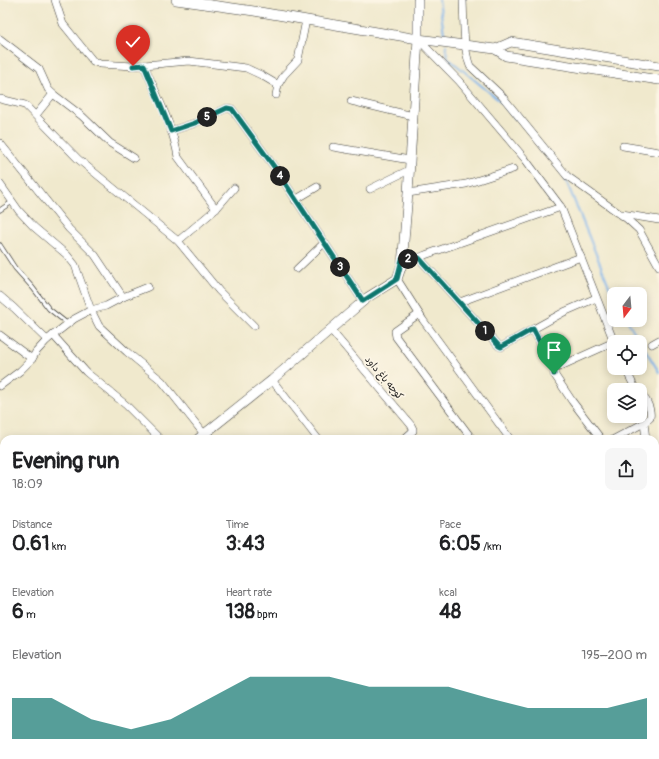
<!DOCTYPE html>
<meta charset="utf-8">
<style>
:root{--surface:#fff;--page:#f6f6f6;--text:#202124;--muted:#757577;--accent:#0f766e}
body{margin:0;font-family:Pangolin,"Playpen Sans Arabic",sans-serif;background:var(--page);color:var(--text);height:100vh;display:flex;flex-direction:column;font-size:15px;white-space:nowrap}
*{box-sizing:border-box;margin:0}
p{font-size:13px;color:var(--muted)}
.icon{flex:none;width:22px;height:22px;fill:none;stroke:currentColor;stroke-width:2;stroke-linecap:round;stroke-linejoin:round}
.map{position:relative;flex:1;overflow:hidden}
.side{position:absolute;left:0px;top:435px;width:659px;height:324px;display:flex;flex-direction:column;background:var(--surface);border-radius:12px 12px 0 0;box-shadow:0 2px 10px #0003}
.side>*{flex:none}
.needle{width:26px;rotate:196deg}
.controls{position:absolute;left:607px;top:287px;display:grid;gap:8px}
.controls a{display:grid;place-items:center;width:40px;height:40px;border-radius:8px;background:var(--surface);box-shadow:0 2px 10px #0003;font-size:20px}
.pin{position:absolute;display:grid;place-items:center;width:34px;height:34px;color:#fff;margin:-41px -17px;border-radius:50% 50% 50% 0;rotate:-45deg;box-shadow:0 0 4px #0007}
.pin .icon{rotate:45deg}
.km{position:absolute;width:20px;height:20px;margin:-10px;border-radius:50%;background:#222;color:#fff;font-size:11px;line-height:20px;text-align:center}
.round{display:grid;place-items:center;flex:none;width:42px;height:42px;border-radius:8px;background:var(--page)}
.summary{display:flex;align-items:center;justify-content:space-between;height:68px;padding:0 12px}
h1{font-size:22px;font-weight:700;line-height:30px}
.stats{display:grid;grid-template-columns:repeat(3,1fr);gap:6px;height:68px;padding:4px 12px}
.stats div{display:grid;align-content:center}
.stats b{font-size:20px;font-weight:700}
.stats small{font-size:11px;font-weight:400}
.stats p{font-size:11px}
.chart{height:112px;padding:8px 12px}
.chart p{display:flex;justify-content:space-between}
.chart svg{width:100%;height:72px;margin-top:4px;fill:var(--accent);opacity:.7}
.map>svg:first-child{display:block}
</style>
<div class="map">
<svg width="659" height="759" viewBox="0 0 659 759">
<rect width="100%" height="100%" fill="#fcf5e5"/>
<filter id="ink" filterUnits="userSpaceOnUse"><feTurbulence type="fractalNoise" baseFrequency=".025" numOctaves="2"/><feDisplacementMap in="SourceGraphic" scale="8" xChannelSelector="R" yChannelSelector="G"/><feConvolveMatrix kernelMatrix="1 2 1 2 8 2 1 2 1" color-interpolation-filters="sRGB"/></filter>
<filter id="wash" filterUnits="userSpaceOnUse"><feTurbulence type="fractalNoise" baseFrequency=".012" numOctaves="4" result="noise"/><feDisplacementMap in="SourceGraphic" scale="16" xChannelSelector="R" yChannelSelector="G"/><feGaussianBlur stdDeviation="0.9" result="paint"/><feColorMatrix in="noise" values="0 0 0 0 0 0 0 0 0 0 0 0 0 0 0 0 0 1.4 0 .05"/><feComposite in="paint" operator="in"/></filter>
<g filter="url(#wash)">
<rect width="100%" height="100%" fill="#f0e9cd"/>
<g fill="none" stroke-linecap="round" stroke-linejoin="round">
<g stroke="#7db4ec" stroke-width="2">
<polyline points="439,0 445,40"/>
<polyline points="446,45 448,58 501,102 515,118"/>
<polyline points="565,178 614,298"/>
<polyline points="627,320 659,372"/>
</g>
</g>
</g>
<g filter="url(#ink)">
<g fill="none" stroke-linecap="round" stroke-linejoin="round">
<defs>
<g id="service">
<polyline points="0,210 12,202"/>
<polyline points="0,245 15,268 33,288 49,309 68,324"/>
</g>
<g id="minor">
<polyline points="55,0 63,24 93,61 100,64 133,66 189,61 246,68 261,75 278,85"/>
<path d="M463 0C464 20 463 48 470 66L502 96 567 176 627 219 639 230 659 266"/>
<polyline points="0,39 39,69 48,89 53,94 82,116 110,143 134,158"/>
<polyline points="418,39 459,81 525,159 561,207 614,342"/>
<path d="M144 65C156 94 173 126 178 157L216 209"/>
<polyline points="276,95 278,85 284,75 298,60 306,20"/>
<polyline points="0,99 25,105 78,159 178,241 219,291 254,326"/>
<polyline points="351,101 413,116"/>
<polyline points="36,115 53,94"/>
<polyline points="171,131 195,123 227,108 232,109 275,168 363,301"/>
<polyline points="0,143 69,229 95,255 123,297"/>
<polyline points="623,146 659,152"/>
<polyline points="333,147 410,160"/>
<polyline points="0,184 19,211 34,227 67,255 75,265 91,310 99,326 127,352 162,381 204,434"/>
<polyline points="370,189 409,170"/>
<polyline points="408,193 466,184 513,169"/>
<polyline points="295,200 317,187"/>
<polyline points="622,214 659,220"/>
<polyline points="178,241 216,209 234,188"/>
<polyline points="419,258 499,346 501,347 564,312 596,298"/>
<polyline points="402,259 419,258 425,255 561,207"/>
<polyline points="297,269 324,243"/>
<polyline points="397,279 423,320 510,439"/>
<polyline points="0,296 14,308 47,340"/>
<polyline points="460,302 581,257"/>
<polyline points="419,314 395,331 396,337 472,439"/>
<polyline points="330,329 411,425 413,429 413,431 404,439"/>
<polyline points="533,329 554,369"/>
<polyline points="0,335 32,359"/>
<polyline points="53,335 86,372 126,405 160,439"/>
<polyline points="652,344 659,340"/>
<polyline points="625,368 636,390"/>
<polyline points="272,380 318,439"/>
<polyline points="0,386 20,371 32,359 36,352 47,340 74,319 91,310 106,306 123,297 148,287"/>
<path d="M640 393C646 398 652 410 650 418L644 423 646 439"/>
<polyline points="601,439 572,401 554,374 554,369 614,342"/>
<polyline points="614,439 644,423"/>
<polyline points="0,453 4,457"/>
<polyline points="655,461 659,459"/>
<polyline points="0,526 4,531"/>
<polyline points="655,556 659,571"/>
<polyline points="655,638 659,636"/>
<polyline points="0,737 4,738"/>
<polyline points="238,755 241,759"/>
<polyline points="283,755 286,759"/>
<polyline points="353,755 357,759"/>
<polyline points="418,755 421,759"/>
<polyline points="605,755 607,759"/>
<polyline points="216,759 221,755"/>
<polyline points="267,759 276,755"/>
<polyline points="587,759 601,755"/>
</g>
<g id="tertiary">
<polyline points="176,0 254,11 418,39 495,49 506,56 659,80"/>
<polyline points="495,49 511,42 659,66"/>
<polyline points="198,439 272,380 368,297 397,279 402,265 408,193 418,39 418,0"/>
<polyline points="0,602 4,599"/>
</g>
</defs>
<use href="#service" stroke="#3c3b37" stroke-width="5"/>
<use href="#minor" stroke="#3c3b37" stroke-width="8"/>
<use href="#tertiary" stroke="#3c3b37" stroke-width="10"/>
<use href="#service" stroke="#fff" stroke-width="3.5"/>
<use href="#minor" stroke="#fff" stroke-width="7"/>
<use href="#tertiary" stroke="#fff" stroke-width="9"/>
</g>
</g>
<g fill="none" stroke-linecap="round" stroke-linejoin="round" filter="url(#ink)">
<defs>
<polyline id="route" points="133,66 144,65 171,131 195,123 227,108 232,109 275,168 363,301 397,279 402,259 419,258 499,346 501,347 533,329 554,369 554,374"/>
</defs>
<use href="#route" stroke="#fff" stroke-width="8"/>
<use href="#route" stroke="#0f766e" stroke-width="5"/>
</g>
<g text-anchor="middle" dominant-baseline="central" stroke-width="3.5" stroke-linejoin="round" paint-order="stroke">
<g font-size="10" fill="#1c1c1c" stroke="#fcf5e5">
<text transform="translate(384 378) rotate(50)">کوچه باغ داود</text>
</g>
</g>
</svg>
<div class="controls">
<a><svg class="needle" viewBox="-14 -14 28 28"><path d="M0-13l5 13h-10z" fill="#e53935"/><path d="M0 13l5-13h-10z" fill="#757577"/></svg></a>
<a><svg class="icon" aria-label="locate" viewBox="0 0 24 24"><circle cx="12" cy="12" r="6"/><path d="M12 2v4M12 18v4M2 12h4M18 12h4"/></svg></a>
<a><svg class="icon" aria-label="layers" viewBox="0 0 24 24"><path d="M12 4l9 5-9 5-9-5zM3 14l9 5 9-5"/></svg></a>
</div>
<div class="pin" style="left:554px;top:374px;background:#1e9e55"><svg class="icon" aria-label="arrive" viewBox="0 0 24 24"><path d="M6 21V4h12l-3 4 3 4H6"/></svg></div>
<div class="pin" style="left:133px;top:66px;background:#d93025"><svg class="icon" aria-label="check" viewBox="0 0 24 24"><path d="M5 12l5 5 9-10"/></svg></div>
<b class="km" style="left:485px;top:331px">1</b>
<b class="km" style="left:408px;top:259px">2</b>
<b class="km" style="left:340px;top:267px">3</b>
<b class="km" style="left:280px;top:176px">4</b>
<b class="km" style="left:207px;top:117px">5</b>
<section class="side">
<div class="summary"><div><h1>Evening run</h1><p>18:09</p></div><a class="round"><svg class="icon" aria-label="share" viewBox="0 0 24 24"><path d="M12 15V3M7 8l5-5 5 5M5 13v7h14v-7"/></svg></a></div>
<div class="stats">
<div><p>Distance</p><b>0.61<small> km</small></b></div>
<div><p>Time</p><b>3:43</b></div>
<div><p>Pace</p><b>6:05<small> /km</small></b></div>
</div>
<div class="stats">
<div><p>Elevation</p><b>6<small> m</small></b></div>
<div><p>Heart rate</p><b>138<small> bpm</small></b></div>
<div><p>kcal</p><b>48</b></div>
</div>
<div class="chart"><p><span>Elevation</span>195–200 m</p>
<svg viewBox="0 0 160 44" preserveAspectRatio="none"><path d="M0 44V19L10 19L20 32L30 38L40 32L50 19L60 6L70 6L80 6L90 12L100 12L110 12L120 19L130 25L140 25L150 25L160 19V44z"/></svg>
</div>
</section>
</div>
